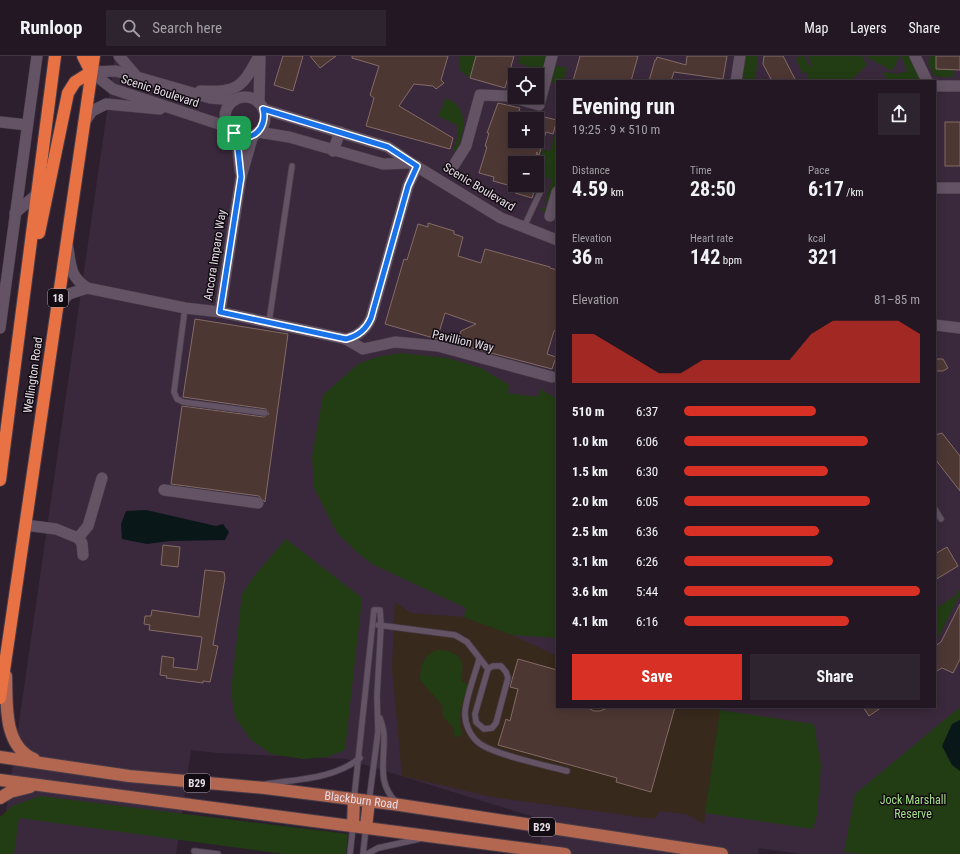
<!DOCTYPE html>
<meta charset="utf-8">
<style>
:root{--surface:#221722;--page:#2e242f;--text:#f1f3f6;--muted:#a29fa5;--line:#3f3640;--accent:#d93025}
body{margin:0;font-family:"Roboto Condensed",sans-serif;background:var(--page);color:var(--text);height:100vh;display:flex;flex-direction:column;font-size:15px;white-space:nowrap}
*{box-sizing:border-box;margin:0}
p{font-size:13px;color:var(--muted)}
.icon{flex:none;width:22px;height:22px;fill:none;stroke:currentColor;stroke-width:2;stroke-linecap:round;stroke-linejoin:round}
.map{position:relative;flex:1;overflow:hidden}
.sheet{position:absolute;left:556px;top:24px;width:380px;height:628px;display:flex;flex-direction:column;background:var(--surface);border-radius:0px;box-shadow:0 2px 10px #0003,0 0 0 1px var(--line)}
.sheet>*{flex:none}
.fabs{position:absolute;left:508px;top:12px;display:grid;gap:8px}
.fabs a{display:grid;place-items:center;width:36px;height:36px;border-radius:0px;background:var(--surface);box-shadow:0 2px 10px #0003,0 0 0 1px var(--line);font-size:20px}
.pin{position:absolute;display:grid;place-items:center;width:34px;height:34px;color:#fff;margin:-17px;border-radius:8px;box-shadow:0 2px 6px #0006}
.round{display:grid;place-items:center;flex:none;width:42px;height:42px;border-radius:0px;background:var(--page)}
.overview{display:flex;align-items:center;justify-content:space-between;height:68px;padding:0 16px}
h1{font-size:22px;font-weight:700;line-height:30px}
.metrics{display:grid;grid-template-columns:repeat(3,1fr);gap:6px;height:68px;padding:4px 16px}
.metrics div{display:grid;align-content:center}
.metrics b{font-size:20px;font-weight:700}
.metrics small{font-size:11px;font-weight:400}
.metrics p{font-size:11px}
.chart{height:112px;padding:8px 16px}
.chart p{display:flex;justify-content:space-between}
.chart svg{width:100%;height:72px;margin-top:4px;fill:var(--accent);opacity:.7}
.primary-button{display:flex;gap:8px;margin-top:auto;padding:8px 16px}
.primary-button a{flex:1;height:46px;border-radius:0px;background:var(--accent);color:#fff;font-size:16px;font-weight:700;line-height:46px;text-align:center}
.primary-button a+a{background:var(--page);color:var(--text)}
ul{padding:0 16px;list-style:none;font-size:13px}
li{display:grid;grid-template-columns:64px 48px 1fr;align-items:center;height:30px}
li i{height:10px;border-radius:5px;background:var(--accent)}
header{display:flex;align-items:center;gap:24px;box-sizing:border-box;height:56px;padding:0 20px;background:var(--surface);border-bottom:1px solid var(--line)}
header strong{font-size:19px}
nav{display:flex;gap:22px;margin-inline-start:auto;font-size:14px}
.search{width:280px;height:36px;background:var(--page);display:flex;align-items:center;gap:10px;box-sizing:border-box;padding:0 14px;border-radius:0px;color:var(--muted);font-size:15px}
.map>svg:first-child{display:block}
</style>
<header>
<strong>Runloop</strong>
<div class="search"><svg class="icon" aria-label="search" viewBox="0 0 24 24"><circle cx="10" cy="10" r="6"/><path d="M15 15l6 6"/></svg>Search here</div>
<nav><a>Map</a><a>Layers</a><a>Share</a></nav>
</header>
<div class="map">
<svg width="960" height="798" viewBox="0 0 960 798">
<rect width="100%" height="100%" fill="#2d1f2e"/>
<path fill="#3a293c" fill-rule="evenodd" d="M115 0H960V798H800L759 792 758 798H539L544 764 346 703 217 697 191 694 176 798H0ZM515 19H537V41H515ZM557 25H935V651H557ZM515 63H537V85H515ZM515 107H537V129H515Z"/>
<polygon fill="#37291c" points="395,546 411,557 464,561 512,579 557,600 557,651 715,651 720,654 704,768 686,758 660,755 654,763 492,741 402,720 392,612"/>
<g fill="#223d14">
<polygon points="459,0 476,0 470,22 459,14"/>
<polygon points="520,0 547,0 543,15 518,7"/>
<polygon points="745,0 758,0 755,25 744,25 742,23"/>
<polygon points="804,0 810,11 812,9 808,0 862,0 867,9 850,25 807,25 808,16 803,18 796,3 797,1"/>
<polygon points="865,0 900,0 892,15"/>
<polygon points="901,0 912,0 923,25 888,25 883,16 897,18 907,15"/>
<polygon points="930,0 936,0 936,13 953,14 953,21 939,21 934,19 928,7"/>
<polygon points="554,9 567,12 563,25 557,25 557,28 550,26"/>
<path d="M446 42C470 51 465 77 456 96L453 94 457 83V69L438 60Z"/>
<polygon points="557,71 557,121 547,157 539,152 547,152 546,144 552,123 537,119 536,107 543,94 550,95"/>
<polygon points="401,297 447,302 481,312 509,329 508,337 538,341 540,333 557,343 557,582 512,579 464,561 466,552 372,508 357,496 337,477 314,432 312,401 323,339 358,308 377,301"/>
<polygon points="286,483 362,542 345,694 327,701 303,703 271,698 250,683 235,661 231,635 242,538 255,519"/>
<polygon points="960,532 960,538 935,588 935,553 956,539"/>
<path d="M436 594C457 594 467 603 461 624L468 629C462 648 457 659 462 679L455 682 453 671 443 661 442 649 420 624C421 609 422 602 436 594Z"/>
<polygon points="960,651 960,798 862,798 844,796 855,738"/>
<polygon points="720,654 814,668 821,710 817,759 813,773 705,757"/>
<polygon points="40,740 348,778 346,798 284,798 19,762 14,798 0,798 0,761 12,750"/>
</g>
<g fill="#091719">
<polygon points="146,454 216,470 223,468 229,476 225,484 170,485 147,488 122,483 121,468 126,455"/>
<polygon points="960,664 960,715 952,709 942,690 952,668"/>
</g>
<g fill="#4d3733" stroke="#846b67" fill-rule="evenodd">
<polygon points="283,0 303,0 293,35 274,29"/>
<polygon points="310,0 336,0 320,12"/>
<polygon points="352,0 448,0 441,24 444,27 436,33 433,30 414,28 399,50 453,82 450,93 366,70 374,42 370,39 379,10 352,2"/>
<polygon points="476,0 514,0 505,32 470,22"/>
<polygon points="580,0 638,0 631,25 573,25"/>
<polygon points="687,0 727,0 723,23 674,16 671,25 649,25 655,4 656,4 657,1 686,9"/>
<polygon points="764,0 783,0 796,25 772,25 763,8"/>
<polygon points="936,0 960,0 960,14 936,13"/>
<path d="M498 47 520 52 519 55 557 64 553 78 546 76 539 99 537 98V96L534 107H515V131L493 125 494 121 479 117 487 91 485 90 489 77H487ZM515 63H537V85H515Z"/>
<rect x="945" y="66" width="15" height="44"/>
<polygon points="517,129 536,129 532,142 515,137"/>
<polygon points="428,167 454,175 454,178 463,181 458,200 481,207 485,193 550,211 550,212 557,214 557,274 554,275 547,298 556,301 552,313 457,288 461,275 476,268 445,257 437,283 385,268 404,203 407,204 418,168 428,171"/>
<polygon points="195,263 288,278 265,446 259,440 171,428 182,350 264,361 269,358 266,353 183,341"/>
<polygon points="935,303 943,303 948,312 943,315 935,315"/>
<polygon points="942,377 960,400 960,435 935,403 935,379"/>
<polygon points="163,489 180,491 178,511 161,509"/>
<polygon points="947,491 958,510 935,524 935,498"/>
<polygon points="205,514 224,516 225,522 213,589 218,590 210,626 203,625 203,627 166,622 167,620 160,619 162,600 174,602 173,611 197,614 202,581 149,574 150,569 144,568 145,560 151,560 152,554 199,561"/>
<polygon points="960,548 960,603 953,617 942,612 935,616 935,590 941,586"/>
<polygon points="518,603 557,614 557,651 586,651 594,655 600,655 610,651 675,651 651,736 616,726 617,722 498,689 506,663 510,665 518,633 510,631"/>
<polygon points="863,651 882,651 869,660"/>
</g>
<g fill="none" stroke-linecap="round" stroke-linejoin="round">
<defs>
<g id="lane">
<polyline points="524,171 542,132"/>
<polyline points="185,252 174,336 177,343 183,346 265,357"/>
<polyline points="269,266 292,110"/>
<polyline points="935,453 941,463"/>
<polyline points="378,569 455,579 467,586 488,613"/>
<path d="M479 604C475 618 465 644 465 658 465 668 470 680 479 687 492 698 548 710 567 715"/>
<polygon points="493,610 501,610 506,616 508,622 496,667 492,672 484,673 476,666 475,658 488,613"/>
<path d="M380 662C382 668 384 674 384 680 385 705 376 727 397 747"/>
<path d="M266 728C298 723 334 723 360 702"/>
<polyline points="354,743 374,554 380,554 381,569 377,640 378,676 369,745"/>
<polyline points="194,795 218,798"/>
<polyline points="350,798 353,770"/>
<polyline points="363,798 366,771"/>
<polyline points="367,798 378,792 419,783"/>
</g>
<g id="street">
<polyline points="119,0 137,21"/>
<polyline points="915,0 927,25"/>
<polyline points="91,16 113,33 228,71"/>
<polyline points="91,16 116,15 210,42 235,44"/>
<polyline points="736,25 740,0"/>
<polyline points="935,30 960,30"/>
<path d="M200 35C238 36 241 33 259 0"/>
<circle cx="245" cy="61" r="20"/>
<polyline points="259,47 260,1"/>
<polyline points="263,53 388,91 411,107 501,162 557,184"/>
<polyline points="85,65 92,55 106,48 160,53"/>
<polyline points="0,66 27,69"/>
<polyline points="258,76 289,81 383,108 411,107"/>
<polyline points="234,77 238,93 240,115"/>
<polyline points="333,95 340,76"/>
<polyline points="454,109 466,90 480,39 507,40 539,49 552,0"/>
<polyline points="935,132 960,132"/>
<polyline points="15,157 36,139"/>
<polyline points="550,160 557,136"/>
<path d="M68 192C71 211 70 220 87 232"/>
<path d="M57 249 69 238 87 232 185 252 220 256 346 283C358 280 366 274 371 262L408 130 417 110"/>
<polyline points="220,256 241,121 253,79"/>
<polyline points="935,269 960,272"/>
<polyline points="0,272 37,0"/>
<polyline points="346,283 363,293 395,286 438,290 552,321"/>
<polyline points="164,434 258,447"/>
<polyline points="25,469 56,473 78,482"/>
<polyline points="83,499 82,487 78,482 88,470 102,422"/>
</g>
<g id="primary">
<path d="M6 620C7 648 3 690 34 703"/>
<path id="s1" d="M0 701 129 720 265 732 400 749 722 798"/>
<polyline points="0,724 565,798"/>
<polyline points="0,742 10,736 30,731"/>
<polyline points="353,769 354,743"/>
<polyline points="366,771 369,745"/>
</g>
<g id="highway">
<polyline points="83,0 91,16"/>
<polyline points="39,177 68,37 75,26 91,16"/>
<polyline points="0,424 55,0"/>
<polyline points="0,642 94,0"/>
</g>
</defs>
<use href="#lane" stroke="#473c48" stroke-width="7"/>
<use href="#street" stroke="#473c48" stroke-width="12"/>
<use href="#primary" stroke="#473c48" stroke-width="14"/>
<use href="#highway" stroke="#473c48" stroke-width="14"/>
<use href="#lane" stroke="#635364" stroke-width="5.5"/>
<use href="#street" stroke="#635364" stroke-width="11"/>
<use href="#primary" stroke="#b36650" stroke-width="12"/>
<use href="#highway" stroke="#e87243" stroke-width="12"/>
</g>
<g fill="none" stroke-linecap="round" stroke-linejoin="round">
<defs>
<path id="route" d="M263 53 388 91 417 110 408 130 371 262C366 274 358 280 346 283L220 256 241 121 238 93 234 77C252 89 268 71 263 53Z"/>
</defs>
<use href="#route" stroke="#fff" stroke-width="8"/>
<use href="#route" stroke="#1a73e8" stroke-width="5"/>
</g>
<g text-anchor="middle" dominant-baseline="central" stroke-width="3" stroke-linejoin="round" paint-order="stroke">
<g fill="#120c12" stroke="#a69ea7" stroke-width="1">
<rect x="48" y="233" width="20" height="18" rx="3"/>
<rect x="184" y="718" width="26" height="18" rx="3"/>
<rect x="529" y="762" width="26" height="18" rx="3"/>
</g>
<g font-size="11" font-weight="bold" fill="#e6dde7">
<text x="58" y="242">18</text>
<text x="197" y="727">B29</text>
<text x="542" y="771">B29</text>
</g>
<g font-size="12" fill="#e6dde7" stroke="#120c12">
<text transform="translate(160 35) rotate(18)">Scenic Boulevard</text>
<text transform="translate(479 131) rotate(31)">Scenic Boulevard</text>
<text transform="translate(215 199) rotate(-81)">Ancora Imparo Way</text>
<text transform="translate(463 285) rotate(13)">Pavillion Way</text>
<text transform="translate(33 319) rotate(-82)">Wellington Road</text>
<text stroke="none"><textPath href="#s1" startOffset="364">Blackburn Road</textPath></text>
</g>
<g font-size="12" fill="#a4df89" stroke="#120c12">
<text x="913" y="744">Jock Marshall<tspan x="913" dy="14">Reserve</tspan></text>
</g>
</g>
</svg>
<div class="fabs">
<a><svg class="icon" aria-label="locate" viewBox="0 0 24 24"><circle cx="12" cy="12" r="6"/><path d="M12 2v4M12 18v4M2 12h4M18 12h4"/></svg></a>
<a>+</a>
<a>−</a>
</div>
<div class="pin" style="left:234px;top:77px;background:#1e9e55"><svg class="icon" aria-label="arrive" viewBox="0 0 24 24"><path d="M6 21V4h12l-3 4 3 4H6"/></svg></div>
<section class="sheet">
<div class="overview"><div><h1>Evening run</h1><p>19:25 · 9 × 510 m</p></div><a class="round"><svg class="icon" aria-label="share" viewBox="0 0 24 24"><path d="M12 15V3M7 8l5-5 5 5M5 13v7h14v-7"/></svg></a></div>
<div class="metrics">
<div><p>Distance</p><b>4.59<small> km</small></b></div>
<div><p>Time</p><b>28:50</b></div>
<div><p>Pace</p><b>6:17<small> /km</small></b></div>
</div>
<div class="metrics">
<div><p>Elevation</p><b>36<small> m</small></b></div>
<div><p>Heart rate</p><b>142<small> bpm</small></b></div>
<div><p>kcal</p><b>321</b></div>
</div>
<div class="chart"><p><span>Elevation</span>81–85 m</p>
<svg viewBox="0 0 160 44" preserveAspectRatio="none"><path d="M0 44V14L10 14L20 22L30 30L40 38L50 38L60 30L70 30L80 30L90 30L100 30L110 14L120 6L130 6L140 6L150 6L160 14V44z"/></svg>
</div>
<ul>
<li><b>510 m</b>6:37<i style="width:56%"></i></li>
<li><b>1.0 km</b>6:06<i style="width:78%"></i></li>
<li><b>1.5 km</b>6:30<i style="width:61%"></i></li>
<li><b>2.0 km</b>6:05<i style="width:79%"></i></li>
<li><b>2.5 km</b>6:36<i style="width:57%"></i></li>
<li><b>3.1 km</b>6:26<i style="width:63%"></i></li>
<li><b>3.6 km</b>5:44<i style="width:100%"></i></li>
<li><b>4.1 km</b>6:16<i style="width:70%"></i></li>
</ul>
<div class="primary-button"><a>Save</a><a>Share</a></div>
</section>
</div>
